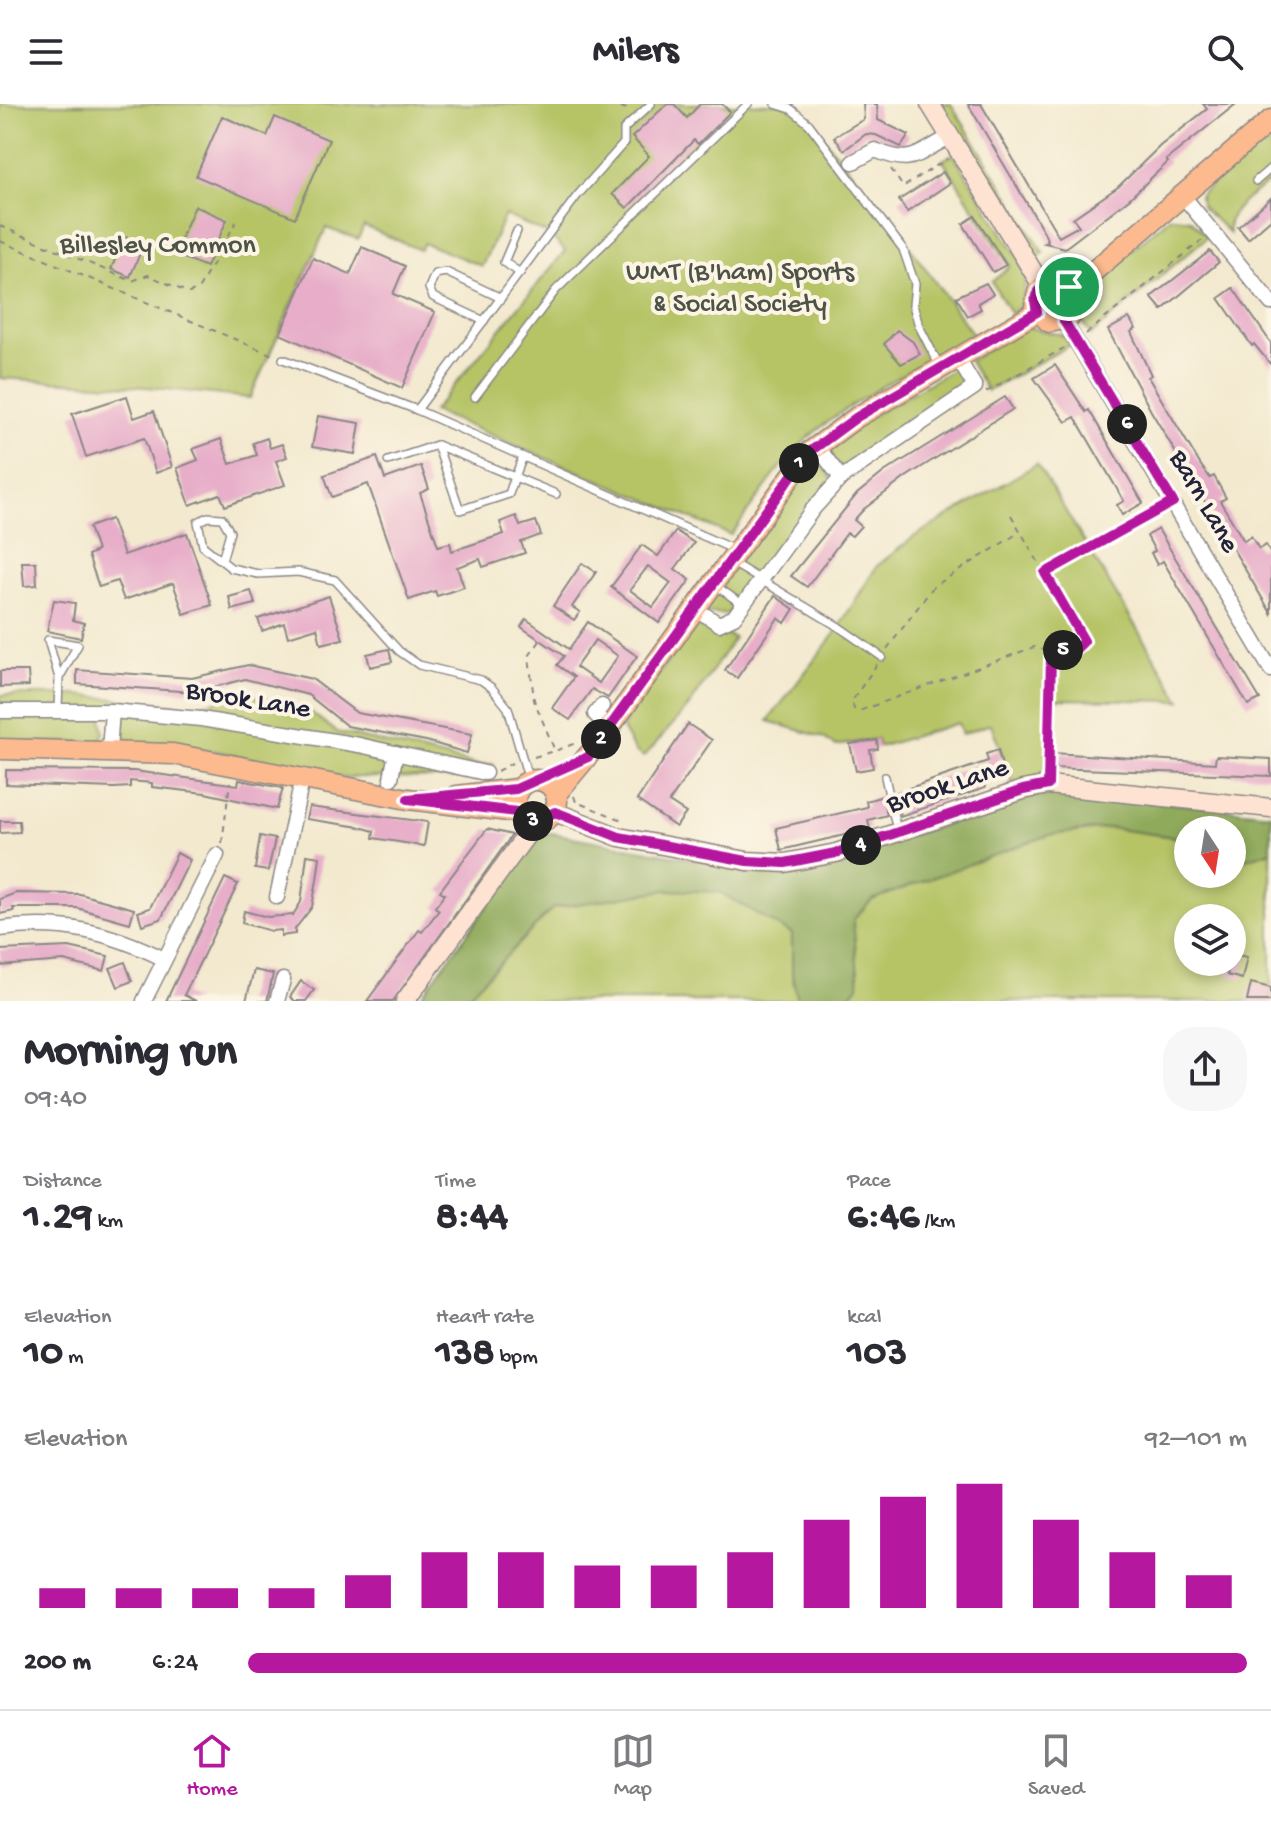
<!DOCTYPE html>
<meta charset="utf-8">
<style>
:root{--surface:#fff;--page:#f7f7f7;--text:#2b2b33;--muted:#7c7c81;--line:#e1e1e2;--accent:#b5179e}
body{margin:0;font-family:"Gochi Hand",sans-serif;background:var(--page);color:var(--text);height:100vh;display:flex;flex-direction:column;font-size:30px;white-space:nowrap}
*{box-sizing:border-box;margin:0}
p{font-size:26px;color:var(--muted)}
.icon{flex:none;width:44px;height:44px;fill:none;stroke:currentColor;stroke-width:2;stroke-linecap:round;stroke-linejoin:round}
.map{position:relative;height:897px;overflow:hidden}
.details{display:flex;flex-direction:column;background:var(--surface);flex:1}
.details>*{flex:none}
.needle{width:52px;rotate:168deg}
.buttons{position:absolute;left:1174px;top:712px;display:grid;gap:16px}
.buttons a{display:grid;place-items:center;width:72px;height:72px;border-radius:50%;background:var(--surface);box-shadow:0 4px 12px #0003;font-size:40px}
.pin{position:absolute;display:grid;place-items:center;width:68px;height:68px;color:#fff;margin:-34px;border:4px solid #fff;border-radius:50%;box-shadow:0 2px 8px #0007}
.km{position:absolute;width:40px;height:40px;margin:-20px;border-radius:50%;background:#222;color:#fff;font-size:22px;line-height:40px;text-align:center}
.round{display:grid;place-items:center;flex:none;width:84px;height:84px;border-radius:32px;background:var(--page)}
.overview{display:flex;align-items:center;justify-content:space-between;height:136px;padding:0 24px}
h1{font-size:44px;font-weight:700;line-height:60px}
.stats{display:grid;grid-template-columns:repeat(3,1fr);gap:12px;height:136px;padding:8px 24px}
.stats div{display:grid;align-content:center}
.stats b{font-size:40px;font-weight:700}
.stats small{font-size:22px;font-weight:400}
.stats p{font-size:22px}
.chart{height:224px;padding:16px 24px}
.chart p{display:flex;justify-content:space-between}
.chart svg{width:100%;height:144px;margin-top:8px;stroke:var(--accent);stroke-width:6}
ul{padding:0 24px;list-style:none;font-size:26px}
li{display:grid;grid-template-columns:128px 96px 1fr;align-items:center;height:60px}
li i{height:20px;border-radius:10px;background:var(--accent)}
header{display:flex;justify-content:space-between;align-items:center;height:104px;padding:0 24px;background:var(--surface);font-size:36px;font-weight:700}
.tabs{display:flex;justify-content:space-around;align-items:center;height:112px;border-top:2px solid var(--line);background:var(--surface);font-size:22px;color:var(--muted)}
.tabs a{display:grid;justify-items:center;gap:4px}
.tabs .selected{color:var(--accent)}
.map>svg:first-child{display:block}
</style>
<header><svg class="icon" aria-label="menu" viewBox="0 0 24 24"><path d="M4 6h16M4 12h16M4 18h16"/></svg>Milers<svg class="icon" aria-label="search" viewBox="0 0 24 24"><circle cx="10" cy="10" r="6"/><path d="M15 15l6 6"/></svg></header>
<div class="map">
<svg width="1271" height="897" viewBox="0 0 1271 897">
<rect width="100%" height="100%" fill="#fcf5e5"/>
<filter id="ink" filterUnits="userSpaceOnUse"><feTurbulence type="fractalNoise" baseFrequency=".0125" numOctaves="2"/><feDisplacementMap in="SourceGraphic" scale="16" xChannelSelector="R" yChannelSelector="G"/><feConvolveMatrix kernelMatrix="1 2 1 2 8 2 1 2 1" color-interpolation-filters="sRGB"/></filter>
<filter id="wash" filterUnits="userSpaceOnUse"><feTurbulence type="fractalNoise" baseFrequency=".006" numOctaves="4" result="noise"/><feDisplacementMap in="SourceGraphic" scale="32" xChannelSelector="R" yChannelSelector="G"/><feGaussianBlur stdDeviation="1.8" result="paint"/><feColorMatrix in="noise" values="0 0 0 0 0 0 0 0 0 0 0 0 0 0 0 0 0 1.4 0 .05"/><feComposite in="paint" operator="in"/></filter>
<g filter="url(#wash)">
<rect width="100%" height="100%" fill="#f3e9cf"/>
<g fill="#b6c466" stroke="#6c7350" stroke-width="2" fill-rule="evenodd">
<path d="M0 0H788L811 18 900 129 974 232C920 261 864 289 816 327 781 356 757 396 731 431L433 307 565 147 550 131 505 111 482 162 424 139 420 146 364 122 358 135 326 124 250 294 146 283 0 274Z"/>
<polygon points="940,0 951,0 1044,149 1034,154"/>
<path d="M1271 29V77C1256 89 1223 107 1229 129L1202 103 1200 91Z"/>
<polygon points="953,50 1027,167 1021,202 1011,210 992,178 1010,162 943,56"/>
<polygon points="1170,113 1190,115 1207,133 1091,231 1083,218 1088,183"/>
<polygon points="1027,223 1062,231 1072,240 987,287 969,257"/>
<polygon points="957,263 968,282 844,364 835,359 828,343 860,319"/>
<polygon points="814,353 819,354 832,376 728,510 707,509 704,505"/>
<polygon points="1037,360 1181,597 1053,595 1050,672 1012,679 991,620 962,630 958,619 879,643 877,635 836,642 822,633 768,617 835,529 877,462 915,432"/>
<polygon points="699,516 734,534 690,601 644,653 635,647 622,625 628,612"/>
<polygon points="241,589 306,605 337,628 478,661 494,660 487,674 338,673 215,647 123,639 116,633 123,606 100,605 104,629 99,638 0,638 0,591 76,591 195,603"/>
<path d="M1031 693 1271 710V897H418L538 733 551 729 740 764 800 767ZM1188 726H1232V770H1188ZM1188 814H1232V858H1188Z"/>
</g>
<polygon fill="#90aa5b" stroke="#59664b" stroke-width="2" points="1072,689 1271,710 1271,747 1244,756 1232,751 1232,726 1188,726 1188,735 1109,724 1049,731 872,796 853,816 859,881 845,897 798,897 792,871 792,830 719,788 666,786 553,804 463,897 418,897 538,733 551,729 740,764 800,767 1031,693"/>
<g id="blocks">
<g fill="#e7adc9" fill-rule="evenodd">
<polygon points="667,0 674,0 687,14 700,0 722,0 730,8 698,40 694,36 627,104 612,90 649,52 632,33"/>
<polygon points="863,0 877,0 878,16 909,31 901,43 876,31 866,30 844,46 834,33 864,15"/>
<polygon points="968,0 981,0 1059,133 1079,122 1073,114 1118,83 1160,42 1207,5 1203,0 1236,0 1166,56 1168,58 1129,95 1065,144 1045,139 1048,138 1044,128"/>
<polygon points="222,12 267,32 275,13 329,36 295,114 196,72"/>
<polygon points="943,68 950,79 907,108 899,96"/>
<polygon points="1271,94 1271,115 1248,135 1238,123"/>
<polygon points="195,102 227,116 206,163 174,150"/>
<polygon points="975,112 1006,161 993,168 963,120"/>
<polygon points="125,133 144,140 130,173 111,165"/>
<polygon points="362,143 405,162 393,190 435,208 402,284 280,230 313,154 350,170"/>
<polygon points="1210,147 1219,158 1162,206 1151,193"/>
<polygon points="986,179 993,190 978,199 981,205 968,212 956,193"/>
<polygon points="1233,184 1271,239 1271,261 1254,240 1252,242 1219,194"/>
<polygon points="1129,214 1136,225 1131,228 1151,271 1148,273 1200,360 1210,374 1214,372 1226,394 1220,397 1244,437 1251,432 1259,445 1266,441 1271,450 1271,509 1151,307 1108,226"/>
<polygon points="897,226 913,238 920,250 901,260 884,240"/>
<polygon points="1055,261 1086,308 1089,306 1143,399 1122,411 1117,401 1124,397 1075,313 1066,318 1034,274"/>
<polygon points="127,292 134,314 154,307 172,363 156,369 144,334 86,353 72,310"/>
<polygon points="1005,293 1013,305 906,373 864,405 854,416 861,422 852,432 847,429 807,483 791,472 857,390 884,368"/>
<polygon points="318,312 360,319 355,350 312,343"/>
<polygon points="267,334 270,344 282,340 287,353 276,357 285,381 225,402 220,390 190,401 177,364 198,356 193,345 221,335 230,360 257,351 253,339"/>
<polygon points="377,353 385,375 421,362 429,385 420,389 438,442 450,439 452,447 504,430 500,418 516,412 520,422 536,417 541,431 521,438 525,449 483,463 480,455 457,463 464,483 437,492 435,487 409,496 368,380 332,393 324,371"/>
<polygon points="111,415 124,451 187,429 212,501 184,510 173,479 124,496 117,477 99,483 88,451 97,447 89,423"/>
<polygon points="1158,425 1260,595 1248,601 1163,457 1157,461 1151,449 1155,447 1147,432"/>
<path d="M676 427 694 439 675 465 690 476 659 519 611 483 642 441 658 452ZM648 462 671 479 653 503 630 486Z"/>
<polygon points="22,458 36,458 37,481 24,482"/>
<polygon points="582,459 596,468 572,503 580,508 574,516 553,502"/>
<polygon points="251,487 255,500 232,506 229,493"/>
<polygon points="329,492 343,535 321,540 317,524 288,533 284,519 262,527 258,515"/>
<polygon points="775,492 794,505 785,519 778,514 737,574 725,566"/>
<polygon points="54,496 75,499 73,516 84,519 81,534 47,527"/>
<path d="M526 515 569 545 588 518 637 552 608 594 592 585 570 616 552 604 574 573 557 561 564 552 521 523ZM595 536 618 552 599 579 576 563Z"/>
<polygon points="389,545 392,558 370,563 367,550"/>
<polygon points="248,561 312,575 357,609 472,630 467,649 426,637 347,622 308,591 245,575 195,588 77,580 77,566 192,574"/>
<polygon points="0,567 28,567 29,582 0,583"/>
<polygon points="688,620 712,636 669,698 686,709 676,723 637,696"/>
<polygon points="877,636 878,645 870,646 873,664 856,667 850,640"/>
<polygon points="998,646 1003,666 981,671 985,684 900,712 895,689 988,657 986,650"/>
<polygon points="1052,649 1215,659 1216,652 1271,655 1271,672 1051,664"/>
<polygon points="6,666 134,667 238,681 239,676 283,684 277,705 205,689 152,683 152,679 130,677 130,683 114,684 6,680"/>
<polygon points="883,692 887,711 868,716 870,725 781,746 776,724 867,703 866,697"/>
<polygon points="309,703 428,718 424,742 373,734 374,727 360,723 306,715"/>
<polygon points="0,717 19,717 20,728 0,729"/>
<polygon points="487,725 512,731 393,897 367,897 419,826 422,828 439,806 435,803 445,790 440,787"/>
<polygon points="260,732 275,735 268,767 255,765"/>
<polygon points="177,749 190,756 161,815 142,821 138,808 150,804"/>
<polygon points="307,751 320,753 317,776 312,803 295,825 295,830 281,832 281,826 271,827 242,819 244,807 268,813 293,811 301,798"/>
<polygon points="225,774 238,780 184,891 196,897 166,897"/>
<polygon points="16,789 80,790 134,805 130,819 77,804 13,804 14,807 0,810 0,795"/>
<polygon points="69,843 108,852 104,867 64,857 0,862 0,846"/>
<polygon points="1232,850 1247,853 1242,875 1227,871"/>
<polygon points="125,858 132,877 118,883 110,864"/>
<polygon points="254,866 273,870 267,897 246,897"/>
<polygon points="301,877 314,886 306,897 295,897 290,893"/>
<polygon points="1251,879 1271,884 1271,897 1247,897"/>
</g>
</g>
</g>
<g filter="url(#ink)">
<use href="#blocks" fill-opacity="0" stroke="#8a8685" stroke-width="2"/>
<g fill="none" stroke-linecap="round" stroke-linejoin="round">
<defs>
<g id="lane">
<polyline points="775,0 791,5 809,20 903,145 915,180 913,201 919,222 939,261"/>
<polyline points="1256,77 1271,64"/>
<polyline points="517,127 504,158 520,169"/>
<polyline points="484,217 433,193 429,184 435,170 446,168 501,194"/>
<polyline points="283,255 417,306 735,446"/>
<polyline points="475,293 556,186 748,0"/>
<polyline points="417,306 577,92 624,39 624,25 651,0"/>
<path d="M523 353C518 365 513 377 509 390L460 406 437 341 556 390"/>
<polyline points="388,357 437,341"/>
<polyline points="222,456 230,428 222,414 208,413 198,418 203,442 231,464 258,470 298,468 335,476 399,547 419,561 481,576 492,584 508,604 529,677"/>
<polyline points="731,458 839,523 882,553"/>
<polyline points="715,481 743,501"/>
<polyline points="58,606 59,574 78,541 48,536 59,574"/>
<polyline points="885,673 897,727"/>
</g>
<g id="street">
<path d="M853 58 875 46C915 63 916 49 950 33"/>
<polyline points="1183,92 1271,199"/>
<polyline points="1064,217 1271,566"/>
<polyline points="816,341 841,374"/>
<polyline points="693,503 719,520 734,513 813,405 841,374 975,283 957,253"/>
<polyline points="602,602 595,610 608,623"/>
<polyline points="0,607 112,607 201,615 359,641 485,669"/>
<polyline points="109,646 112,607"/>
<polyline points="391,674 396,649"/>
<polyline points="277,793 302,676"/>
<path d="M0 825C60 816 110 828 164 855"/>
<polyline points="144,897 217,751"/>
<polyline points="277,897 283,876"/>
</g>
<g id="secondary">
<polyline points="930,0 1042,182"/>
<polyline points="555,708 619,733 747,757 785,759 836,749 1023,686 1048,681 1271,704"/>
<polyline points="405,897 536,718"/>
</g>
<g id="primary">
<path d="M1076 194 1064 179H1049L1038 187 1035 203 1049 218 1069 214C1080 201 1076 185 1088 172L1271 16"/>
<polyline points="0,645 173,650 408,695 517,708"/>
<circle cx="536" cy="697" r="21"/>
<polyline points="556,690 596,642 808,349 857,313 1037,208"/>
<polyline points="457,692 516,685"/>
</g>
</defs>
<use href="#lane" stroke="#8a8685" stroke-width="10"/>
<use href="#street" stroke="#8a8685" stroke-width="17"/>
<use href="#secondary" stroke="#8a8685" stroke-width="21"/>
<use href="#primary" stroke="#8a8685" stroke-width="23"/>
<g stroke="#8a8685" stroke-width="2" stroke-dasharray="6 6" stroke-linecap="butt">
<polyline points="609,0 631,6"/>
<polyline points="891,65 903,83 947,55"/>
<polyline points="0,122 132,177 148,171 189,189 198,186 236,118"/>
<polyline points="0,137 275,252"/>
<polyline points="1086,230 1202,136"/>
<polyline points="986,288 1064,244"/>
<polyline points="1011,411 1084,537 1076,545 1058,546 1051,552 1048,664"/>
<polyline points="1046,468 1160,406"/>
<polyline points="540,537 529,552 534,596 555,647 576,639"/>
<polyline points="887,545 933,483 1020,428"/>
<polyline points="877,560 852,597 854,605 859,607 1034,543 1055,549"/>
<polyline points="534,653 554,647"/>
<polyline points="497,667 512,659"/>
<polyline points="574,692 576,698 625,717"/>
<polyline points="222,739 230,678"/>
</g>
<use href="#lane" stroke="#fff" stroke-width="7"/>
<use href="#street" stroke="#fff" stroke-width="14"/>
<use href="#secondary" stroke="#fee3d2" stroke-width="18"/>
<use href="#primary" stroke="#fcba8e" stroke-width="20"/>
</g>
</g>
<g fill="none" stroke-linecap="round" stroke-linejoin="round" filter="url(#ink)">
<defs>
<path id="route" d="M1056 177C1078 182 1083 204 1064 217L1173 398 1045 469 1084 537 1076 545 1058 546 1051 552 1048 681 1023 686 836 749 785 759 747 757 619 733 555 708 536 718 517 708 408 695 516 685 588 653 808 349 857 313 1037 208 1035 197 1038 187Z"/>
</defs>
<use href="#route" stroke="#fff" stroke-width="16"/>
<use href="#route" stroke="#b5179e" stroke-width="10"/>
</g>
<g text-anchor="middle" dominant-baseline="central" stroke-width="8" stroke-linejoin="round" paint-order="stroke">
<g font-size="28" fill="#4e5348" stroke="#fcf5e5">
<text x="158" y="142">Billesley Common</text>
<text x="740" y="169">WMT (B'ham) Sports<tspan x="740" dy="32">&amp; Social Society</tspan></text>
</g>
<g font-size="28" fill="#22223b" stroke="#fcf5e5">
<text transform="translate(1203 398) rotate(60)">Barn Lane</text>
<text transform="translate(248 597) rotate(9)">Brook Lane</text>
<text transform="translate(948 683) rotate(-18)">Brook Lane</text>
</g>
</g>
</svg>
<div class="buttons">
<a><svg class="needle" viewBox="-14 -14 28 28"><path d="M0-13l5 13h-10z" fill="#e53935"/><path d="M0 13l5-13h-10z" fill="#7c7c81"/></svg></a>
<a><svg class="icon" aria-label="layers" viewBox="0 0 24 24"><path d="M12 4l9 5-9 5-9-5zM3 14l9 5 9-5"/></svg></a>
</div>
<div class="pin" style="left:1069px;top:183px;background:#1e9e55"><svg class="icon" aria-label="arrive" viewBox="0 0 24 24"><path d="M6 21V4h12l-3 4 3 4H6"/></svg></div>
<b class="km" style="left:799px;top:359px">1</b>
<b class="km" style="left:601px;top:635px">2</b>
<b class="km" style="left:533px;top:717px">3</b>
<b class="km" style="left:861px;top:741px">4</b>
<b class="km" style="left:1063px;top:546px">5</b>
<b class="km" style="left:1127px;top:320px">6</b>
</div>
<section class="details">
<div class="overview"><div><h1>Morning run</h1><p>09:40</p></div><a class="round"><svg class="icon" aria-label="share" viewBox="0 0 24 24"><path d="M12 15V3M7 8l5-5 5 5M5 13v7h14v-7"/></svg></a></div>
<div class="stats">
<div><p>Distance</p><b>1.29<small> km</small></b></div>
<div><p>Time</p><b>8:44</b></div>
<div><p>Pace</p><b>6:46<small> /km</small></b></div>
</div>
<div class="stats">
<div><p>Elevation</p><b>10<small> m</small></b></div>
<div><p>Heart rate</p><b>138<small> bpm</small></b></div>
<div><p>kcal</p><b>103</b></div>
</div>
<div class="chart"><p><span>Elevation</span>92–101 m</p>
<svg viewBox="0 0 160 44" preserveAspectRatio="none"><path d="M5 44V38M15 44V38M25 44V38M35 44V38M45 44V34M55 44V27M65 44V27M75 44V31M85 44V31M95 44V27M105 44V17M115 44V10M125 44V6M135 44V17M145 44V27M155 44V34"/></svg>
</div>
<ul>
<li><b>200 m</b>6:24<i style="width:100%"></i></li>
</ul>
</section>
<nav class="tabs">
<a class="selected"><svg class="icon" aria-label="home" viewBox="0 0 24 24"><path d="M3 11l9-7 9 7M6 9v11h12V9"/></svg>Home</a>
<a><svg class="icon" aria-label="map" viewBox="0 0 24 24"><path d="M3 6l6-2 6 2 6-2v14l-6 2-6-2-6 2zM9 4v14M15 6v14"/></svg>Map</a>
<a><svg class="icon" aria-label="saved" viewBox="0 0 24 24"><path d="M7 4h10v16l-5-4-5 4z"/></svg>Saved</a>
</nav>
